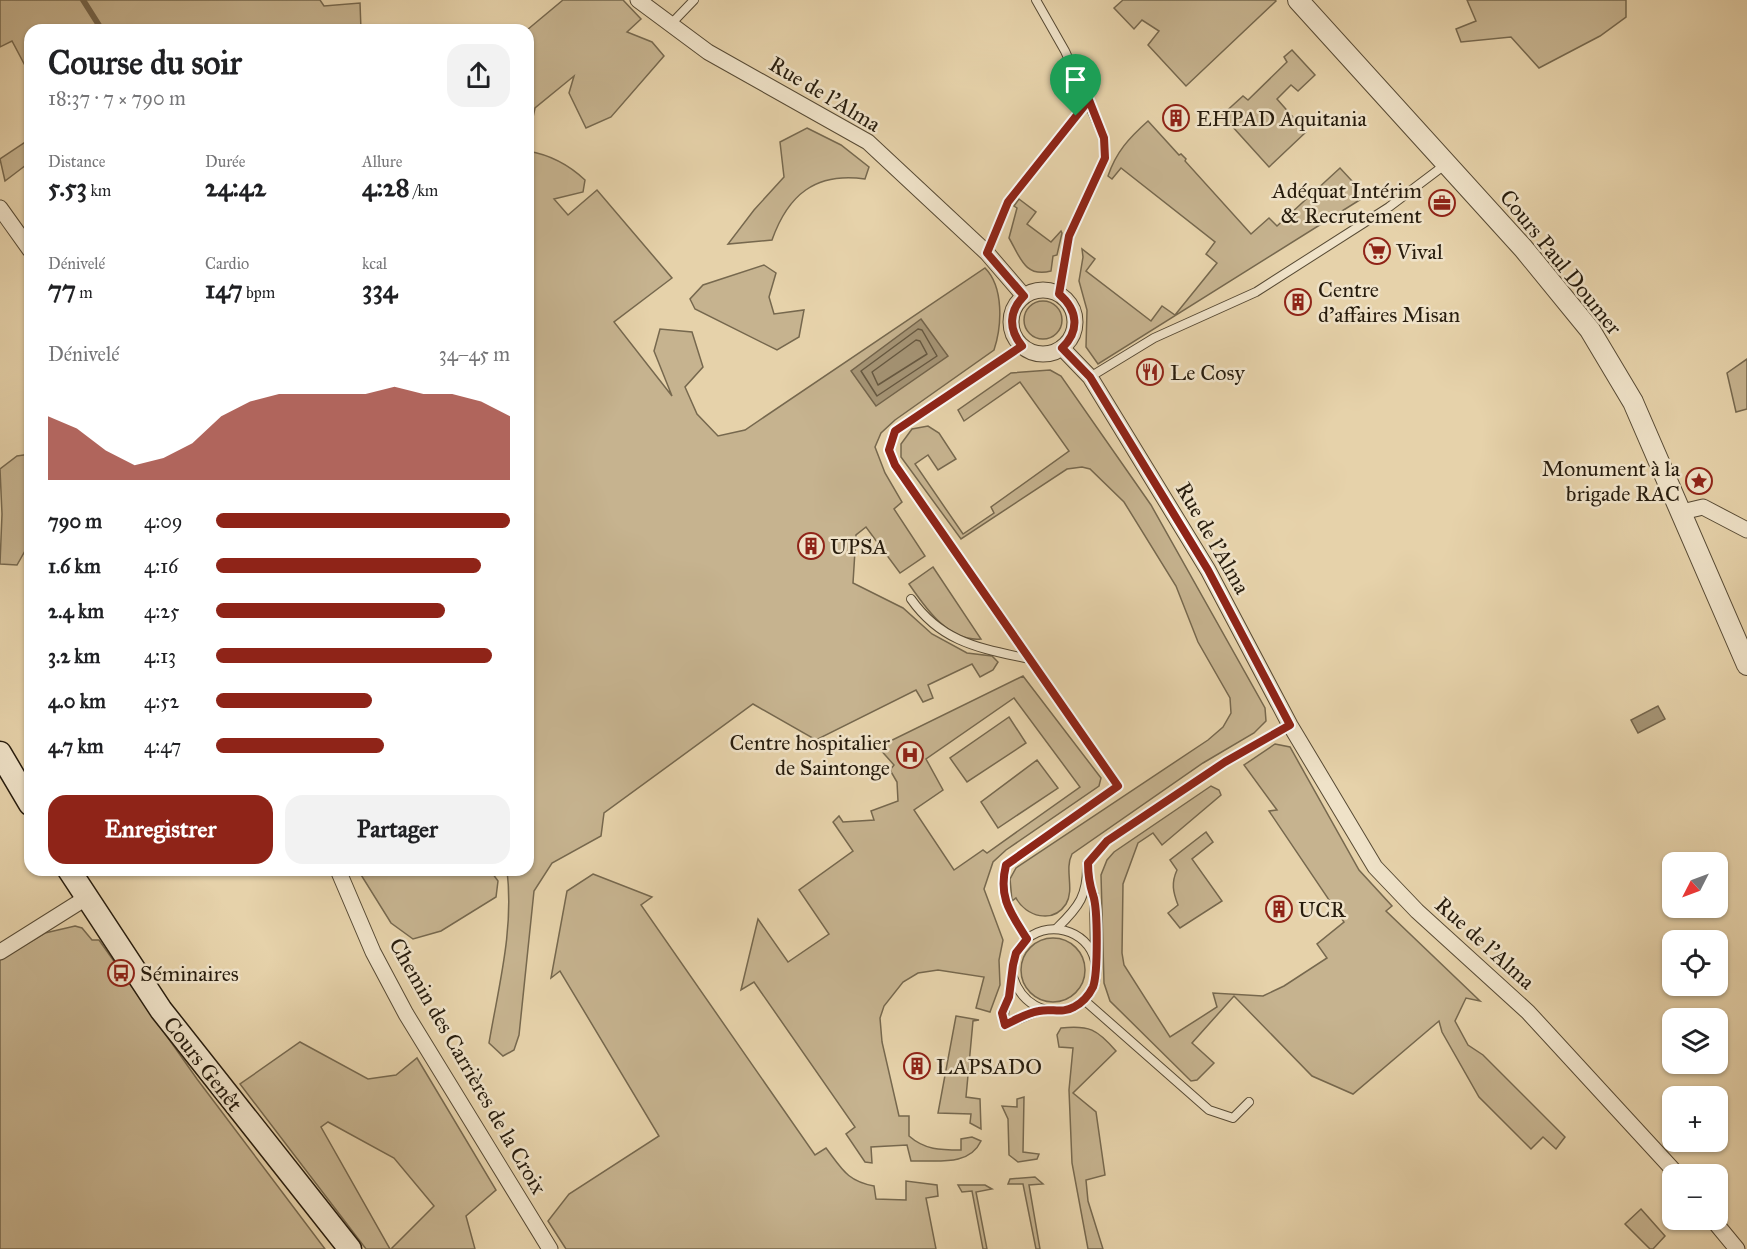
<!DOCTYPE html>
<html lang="fr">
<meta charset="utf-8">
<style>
:root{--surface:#fff;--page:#f2f2f2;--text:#202124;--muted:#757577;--accent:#8f2418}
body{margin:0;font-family:"IM FELL Great Primer",serif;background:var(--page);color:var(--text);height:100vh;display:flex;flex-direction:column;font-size:22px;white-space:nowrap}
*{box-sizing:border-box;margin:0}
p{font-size:20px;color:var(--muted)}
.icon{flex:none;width:33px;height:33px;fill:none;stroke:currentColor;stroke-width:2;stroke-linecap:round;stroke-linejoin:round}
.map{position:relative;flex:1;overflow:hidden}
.drawer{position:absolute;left:24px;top:24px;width:510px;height:852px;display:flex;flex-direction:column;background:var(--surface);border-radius:18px;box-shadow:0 2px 4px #0004}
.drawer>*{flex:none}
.needle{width:39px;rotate:228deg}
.buttons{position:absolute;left:1662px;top:852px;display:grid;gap:12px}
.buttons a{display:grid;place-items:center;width:66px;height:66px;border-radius:12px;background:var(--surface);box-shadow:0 2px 4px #0004;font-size:30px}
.pin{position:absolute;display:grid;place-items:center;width:51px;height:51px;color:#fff;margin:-62px -26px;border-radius:50% 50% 50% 0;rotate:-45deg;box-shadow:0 0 6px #0007}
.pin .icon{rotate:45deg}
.round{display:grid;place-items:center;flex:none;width:63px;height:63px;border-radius:18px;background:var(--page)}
.overview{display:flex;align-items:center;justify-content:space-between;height:102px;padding:0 24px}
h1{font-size:33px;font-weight:700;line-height:45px}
.figures{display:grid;grid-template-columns:repeat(3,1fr);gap:9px;height:102px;padding:6px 24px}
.figures div{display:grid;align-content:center}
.figures b{font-size:26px;font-weight:700}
.figures small{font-size:16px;font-weight:400}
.figures p{font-size:16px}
.chart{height:168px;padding:12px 24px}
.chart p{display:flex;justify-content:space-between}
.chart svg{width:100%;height:108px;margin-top:6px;fill:var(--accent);opacity:.7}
.primary-button{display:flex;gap:12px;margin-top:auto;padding:12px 24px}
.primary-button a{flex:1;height:69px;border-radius:18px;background:var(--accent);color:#fff;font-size:24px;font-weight:700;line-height:69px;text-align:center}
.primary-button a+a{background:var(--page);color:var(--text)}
ul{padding:0 24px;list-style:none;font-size:20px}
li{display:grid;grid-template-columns:96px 72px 1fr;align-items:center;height:45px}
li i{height:15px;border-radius:8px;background:var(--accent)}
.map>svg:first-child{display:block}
</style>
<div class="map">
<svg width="1747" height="1249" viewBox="0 0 1747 1249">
<rect width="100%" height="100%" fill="#e6d2aa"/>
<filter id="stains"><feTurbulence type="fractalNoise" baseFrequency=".00333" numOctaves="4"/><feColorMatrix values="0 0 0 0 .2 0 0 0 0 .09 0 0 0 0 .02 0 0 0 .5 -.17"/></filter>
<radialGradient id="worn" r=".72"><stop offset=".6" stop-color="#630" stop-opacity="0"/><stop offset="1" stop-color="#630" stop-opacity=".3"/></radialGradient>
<g fill="#c6b38f" stroke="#76684e" stroke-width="1.5" fill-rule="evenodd">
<polygon points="0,0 320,0 324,6 360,3 361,30 30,30 30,75 12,41 0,47"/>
<polygon points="563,0 623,0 641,19 627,32 652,42 664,56 611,117 586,128 569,93 574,76 535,108 528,140 527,30"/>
<polygon points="1123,0 1275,0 1276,1 1186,86 1148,45 1159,31 1142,20 1134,29 1114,8"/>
<polygon points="1467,0 1626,0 1626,17 1600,36 1539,68 1511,37 1461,42 1456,29 1476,21"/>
<polygon points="1292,50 1315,75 1298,91 1291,85 1277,99 1306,132 1269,167 1222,115 1243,96 1248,100 1287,62 1284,57"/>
<path d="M1148 121 1179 155 1181 154 1186 159 1185 161 1251 234 1269 218 1277 226 1340 168 1366 196 1098 364 1086 347 1087 310 1079 281 1083 257 1082 249 1095 259 1086 271 1151 321 1162 306 1175 315 1217 263 1206 254 1215 242 1121 168 1112 179 1108 176C1116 152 1129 138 1148 121Z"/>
<path d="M807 128 841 145 869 167 865 179C815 172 788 195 772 240L728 244 754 210 784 177 780 142Z"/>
<polygon points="30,139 30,162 5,181 0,159"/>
<path d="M528 151C551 155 568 164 585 180L583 192 554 199 568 215 597 190 672 278 614 322 672 396 654 351 660 329 692 332 703 367 685 387 697 414 718 436 745 430 985 268C1004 287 1002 326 994 350L895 420 881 433 875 447 885 473 902 502 894 509 925 556 900 573 866 527 856 535 853 583 903 608 932 634 967 653 992 656 998 662 993 670 980 677 972 664 928 685 933 698 923 702 916 690 816 740 753 704 604 813 601 836 552 863 534 891 519 1035 514 1050 503 1056 489 1043C499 984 514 930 507 870H528Z"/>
<path d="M1019 199 1036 212 1027 224 1051 242 1061 231 1062 233 1057 255 1053 256 1051 271C1025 278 1020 257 1009 238L1017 208 1014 206Z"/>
<polygon points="764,265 776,273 769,297 774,314 804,310 799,337 777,350 695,309 690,299 703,285"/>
<circle cx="1043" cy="320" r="19"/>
<polygon points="1747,359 1747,409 1736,412 1727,373"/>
<path d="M1050 370 1061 376 1151 505 1265 708 1266 721 1254 733 1203 763 1072 854C1064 870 1075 889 1066 904 1053 924 1026 917 1016 898L1012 901 1010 879 1016 868 1208 740 1223 727 1231 713 1230 698 1198 642 1176 586 1124 502 1090 469 1082 467 1067 469 961 539 901 457V444L912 429 928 426 939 433 956 459 938 470 928 455 915 464 963 534 994 513 991 507 1069 451 1020 382 964 421 958 410 1011 373Z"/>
<polygon points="30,454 30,542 17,565 0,564 2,514 0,469 17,456"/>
<path d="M933 567 981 639C948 642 925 607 909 584Z"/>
<path d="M1023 676 1101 778 1099 786 1006 850 993 862 984 889 1003 940 999 960 1000 985 990 1012 976 1008 984 977 938 970 918 973 903 982 884 1006 880 1018 882 1042 899 1116H909V1136C925 1150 940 1150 961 1150V1139L972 1137 981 1141C969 1167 936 1160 911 1161L907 1145 871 1147 872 1163 865 1162 846 1134 855 1127 754 982 741 990 758 919 788 962 829 934 799 890 853 851 833 822 839 816 843 822 874 820 871 811 898 801 897 782 890 770 894 765 878 747ZM1014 698 1080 787 987 853 983 850 954 870 914 810 943 790 926 759Z"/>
<polygon points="1009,717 1026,743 967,782 950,758"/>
<polygon points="1275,744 1290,747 1359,870 1392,906 1386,911 1480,1001 1466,998 1455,1021 1468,1045 1483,1055 1565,1137 1556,1149 1543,1137 1531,1149 1479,1097 1442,1032 1439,1021 1353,1094 1312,1076 1234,996 1192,1043 1214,1063 1197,1080 1191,1081 1110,1001 1104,983 1101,875 1107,860 1114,852 1211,786 1219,790 1221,795 1162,845 1153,833 1138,843 1123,884 1122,953 1124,965 1170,1037 1217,1007 1213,993 1263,996 1284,986 1327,958 1317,944 1344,922 1269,811 1277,810 1244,765"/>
<polygon points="1037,760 1058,788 998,828 981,802"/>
<path d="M1206 832 1213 842 1192 859 1222 901 1180 928 1168 913 1178 905C1173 892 1171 883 1177 870L1170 860Z"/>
<polygon points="358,870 490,870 498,881 496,897 441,931 413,939 391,923"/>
<path d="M593 874 652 897 641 905 815 1155 826 1148C842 1169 847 1181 874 1186L876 1199 906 1200V1181L937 1185 938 1196 926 1198 936 1249H566L548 1221 569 1194 659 1136 560 971 551 978 567 891Z"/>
<polygon points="75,926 82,928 92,940 99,940 197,1079 325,1249 0,1249 0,960 45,933"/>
<circle cx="1053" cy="970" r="32"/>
<polygon points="956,1016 979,1020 973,1021 966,1097 980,1099 981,1129 970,1123 971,1114 938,1113"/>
<path d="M1061 1028C1089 1025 1097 1029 1116 1051L1073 1093 1096 1112 1105 1175 1086 1180 1088 1201 1103 1249H1088L1072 1163 1069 1090 1073 1048 1059 1047 1057 1035Z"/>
<polygon points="300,1042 368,1079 396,1075 417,1058 496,1190 466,1216 475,1249 391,1249 434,1206 394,1158 328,1122 321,1127 390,1249 366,1249 240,1084"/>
<polygon points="1024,1097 1023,1152 1039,1154 1037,1159 1018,1162 1009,1155 1008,1119 1002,1106 1017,1107 1017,1099"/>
<polygon points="1035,1177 1043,1184 1029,1185 1040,1249 1036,1249 1023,1184 1008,1184 1010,1179"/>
<polygon points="958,1185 985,1185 992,1189 976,1192 987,1249 983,1249 972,1191 962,1192"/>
<polygon points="1641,1209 1665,1236 1653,1249 1650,1249 1625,1224"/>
</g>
<g fill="#a59475" stroke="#73644b" stroke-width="1.5">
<polygon points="921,319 948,356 876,406 851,371"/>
<polygon points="1658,706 1665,719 1638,733 1631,720"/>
</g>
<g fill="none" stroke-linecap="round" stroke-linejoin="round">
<g stroke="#665841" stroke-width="1.5">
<polygon points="918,329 922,330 937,356 877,396 861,371"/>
<polygon points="916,340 920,341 927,354 878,385 872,372"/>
</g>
<polyline stroke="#73644b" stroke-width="6" points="83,0 102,30"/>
<defs>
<g id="service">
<polyline points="1036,0 1065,51 1104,138 1105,158 1069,236 1059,294"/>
<polyline points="670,25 694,0"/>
<polyline points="987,253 1008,202 1089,100"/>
<path d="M1022 346 895 431 889 450 895 465 1118 786 1006 865C998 897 1011 912 1027 939"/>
<polyline points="1090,377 1154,338 1256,292 1389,207 1446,164"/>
<path d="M911 599C942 643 980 648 1029 659"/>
<polyline points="1088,884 1094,895 1095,956"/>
<path d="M1057 928C1079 907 1088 895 1087 863L1106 841 1225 762 1290 725"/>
<path d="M1013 977C1031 1033 1107 1014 1095 961 1088 929 1045 918 1023 943 1011 956 1014 974 1010 990 1007 1004 1002 1011 1005 1025L1041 1010"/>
<polyline points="1084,1000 1209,1110 1233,1118 1249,1102"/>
</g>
<g id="minor">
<polyline points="638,0 708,52 868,142 987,253 1024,296"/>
<polyline points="0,208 30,250"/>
<circle cx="1043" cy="322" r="32"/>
<polyline points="1062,348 1090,377 1208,570 1290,725 1375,867 1417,911 1528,1012 1677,1174"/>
<polyline points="1682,512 1703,507 1747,530"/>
<polyline points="338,870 373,952 406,1014 550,1249"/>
<polyline points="0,952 86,898"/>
<polyline points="1713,1220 1737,1249"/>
</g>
<polyline id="tertiary" points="1298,0 1523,248 1590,330 1633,402 1747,665"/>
<g id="secondary">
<polyline points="0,753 30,804"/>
<polyline points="69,870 161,1010 350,1249"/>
</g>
</defs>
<use href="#service" stroke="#574a34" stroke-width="10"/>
<use href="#minor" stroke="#574a34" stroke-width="17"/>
<use href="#tertiary" stroke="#574a34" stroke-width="22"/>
<use href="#secondary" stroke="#271c0d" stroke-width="25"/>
<use href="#service" stroke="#efe2c8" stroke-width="8"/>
<use href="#minor" stroke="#efe2c8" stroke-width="15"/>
<use href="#tertiary" stroke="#efe2c8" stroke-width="20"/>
<use href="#secondary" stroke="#efe2c8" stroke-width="22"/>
</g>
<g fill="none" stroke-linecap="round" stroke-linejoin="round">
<defs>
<path id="route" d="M1089 100 1104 138 1105 158 1069 236 1059 294C1078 310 1080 331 1062 348L1090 377 1208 570 1290 725 1225 762 1107 841 1088 863C1088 876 1089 883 1093 895 1098 908 1098 974 1093 987 1089 995 1082 1003 1074 1007 1062 1014 1051 1008 1039 1011 1027 1013 1015 1020 1005 1025L1002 1013 1009 997 1013 965 1016 953 1027 939C1010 912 998 897 1006 865L1118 786 895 465 889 450 895 431 1022 346C1008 329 1009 311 1024 296L987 253 1008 202Z"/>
</defs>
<use href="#route" stroke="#fff" stroke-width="12"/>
<use href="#route" stroke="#8f2418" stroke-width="8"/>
</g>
<defs>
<symbol id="building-ring" viewBox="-11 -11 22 22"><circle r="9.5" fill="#efe2c8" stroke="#8f2418" stroke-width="1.5"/><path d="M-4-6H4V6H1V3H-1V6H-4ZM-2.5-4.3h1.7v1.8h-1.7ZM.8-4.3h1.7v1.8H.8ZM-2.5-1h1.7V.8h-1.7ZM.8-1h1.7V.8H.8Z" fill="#8f2418"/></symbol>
<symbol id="office-ring" viewBox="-11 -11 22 22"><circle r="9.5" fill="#efe2c8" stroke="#8f2418" stroke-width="1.5"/><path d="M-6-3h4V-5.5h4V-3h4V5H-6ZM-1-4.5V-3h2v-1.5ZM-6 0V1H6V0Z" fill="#8f2418"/></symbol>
<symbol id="supermarket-ring" viewBox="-11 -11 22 22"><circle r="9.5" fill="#efe2c8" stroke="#8f2418" stroke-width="1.5"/><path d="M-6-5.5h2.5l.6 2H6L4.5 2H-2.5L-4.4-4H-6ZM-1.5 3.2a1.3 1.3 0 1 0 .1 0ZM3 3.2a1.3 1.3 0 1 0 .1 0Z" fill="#8f2418"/></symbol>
<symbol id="restaurant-ring" viewBox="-11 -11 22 22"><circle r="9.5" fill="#efe2c8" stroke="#8f2418" stroke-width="1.5"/><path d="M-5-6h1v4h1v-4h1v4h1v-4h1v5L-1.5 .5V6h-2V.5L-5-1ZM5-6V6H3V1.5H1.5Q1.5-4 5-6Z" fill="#8f2418"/></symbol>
<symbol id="sight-ring" viewBox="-11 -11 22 22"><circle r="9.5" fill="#efe2c8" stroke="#8f2418" stroke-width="1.5"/><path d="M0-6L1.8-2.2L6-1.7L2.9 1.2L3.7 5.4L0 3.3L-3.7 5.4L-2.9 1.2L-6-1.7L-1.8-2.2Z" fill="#8f2418"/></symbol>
<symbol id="hospital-ring" viewBox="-11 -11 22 22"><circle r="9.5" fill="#efe2c8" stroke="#8f2418" stroke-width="1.5"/><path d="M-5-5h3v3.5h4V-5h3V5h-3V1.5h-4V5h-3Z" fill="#8f2418"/></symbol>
<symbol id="bus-ring" viewBox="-11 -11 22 22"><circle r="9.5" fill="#efe2c8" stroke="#8f2418" stroke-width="1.5"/><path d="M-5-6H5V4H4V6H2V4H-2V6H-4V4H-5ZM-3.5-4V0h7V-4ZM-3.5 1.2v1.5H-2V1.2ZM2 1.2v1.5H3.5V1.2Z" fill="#8f2418"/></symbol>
</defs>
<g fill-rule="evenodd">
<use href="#building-ring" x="1161" y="103" width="30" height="30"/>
<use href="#office-ring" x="1427" y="188" width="30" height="30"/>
<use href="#supermarket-ring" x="1362" y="236" width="30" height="30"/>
<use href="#building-ring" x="1283" y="287" width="30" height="30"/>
<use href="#restaurant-ring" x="1135" y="357" width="30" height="30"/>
<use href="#sight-ring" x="1684" y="466" width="30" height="30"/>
<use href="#building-ring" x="796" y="531" width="30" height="30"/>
<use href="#hospital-ring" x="895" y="740" width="30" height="30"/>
<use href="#building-ring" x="1264" y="894" width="30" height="30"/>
<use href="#bus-ring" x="106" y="958" width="30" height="30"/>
<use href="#building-ring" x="902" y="1051" width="30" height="30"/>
</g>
<g text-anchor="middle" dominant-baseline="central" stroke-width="5" stroke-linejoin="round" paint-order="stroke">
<g font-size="22" fill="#271c0d" stroke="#efe2c8">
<text transform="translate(825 94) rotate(31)">Rue de l'Alma</text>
<text transform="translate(1561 262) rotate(51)">Cours Paul Doumer</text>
<text transform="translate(1213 538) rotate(60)">Rue de l'Alma</text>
<text transform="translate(1485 943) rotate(42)">Rue de l'Alma</text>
<text transform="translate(203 1064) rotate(52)">Cours Genêt</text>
<text transform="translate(468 1066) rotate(60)">Chemin des Carrières de la Croix</text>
</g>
<g font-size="22" fill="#271c0d" stroke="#efe2c8" text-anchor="start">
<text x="1196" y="118">EHPAD Aquitania</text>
<text x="1422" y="190" text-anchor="end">Adéquat Intérim<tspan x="1422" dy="25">&amp; Recrutement</tspan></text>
<text x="1396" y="251">Vival</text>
<text x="1318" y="289">Centre<tspan x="1318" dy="25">d'affaires Misan</tspan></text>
<text x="1170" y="372">Le Cosy</text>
<text x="1680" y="468" text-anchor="end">Monument à la<tspan x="1680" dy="25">brigade RAC</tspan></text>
<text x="830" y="546">UPSA</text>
<text x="890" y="742" text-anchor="end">Centre hospitalier<tspan x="890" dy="25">de Saintonge</tspan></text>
<text x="1298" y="909">UCR</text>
<text x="140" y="973">Séminaires</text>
<text x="936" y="1066">LAPSADO</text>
</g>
</g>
<rect width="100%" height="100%" filter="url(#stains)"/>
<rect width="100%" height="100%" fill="url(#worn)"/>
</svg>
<div class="buttons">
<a><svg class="needle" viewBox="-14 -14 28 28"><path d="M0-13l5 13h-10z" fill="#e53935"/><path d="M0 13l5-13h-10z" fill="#757577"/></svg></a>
<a><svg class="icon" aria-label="locate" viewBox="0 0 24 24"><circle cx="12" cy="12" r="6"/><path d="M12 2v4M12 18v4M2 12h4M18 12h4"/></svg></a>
<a><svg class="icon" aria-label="layers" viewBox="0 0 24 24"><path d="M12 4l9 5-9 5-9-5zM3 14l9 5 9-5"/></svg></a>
<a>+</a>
<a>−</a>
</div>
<div class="pin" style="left:1076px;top:116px;background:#1e9e55"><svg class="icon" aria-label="arrive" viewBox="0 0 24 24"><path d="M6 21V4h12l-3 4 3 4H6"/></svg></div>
<section class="drawer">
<div class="overview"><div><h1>Course du soir</h1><p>18:37 · 7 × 790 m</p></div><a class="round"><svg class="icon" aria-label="share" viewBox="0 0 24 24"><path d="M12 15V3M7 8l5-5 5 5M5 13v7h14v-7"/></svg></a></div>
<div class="figures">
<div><p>Distance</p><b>5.53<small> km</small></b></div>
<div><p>Durée</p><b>24:42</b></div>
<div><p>Allure</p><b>4:28<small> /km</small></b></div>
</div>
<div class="figures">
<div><p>Dénivelé</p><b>77<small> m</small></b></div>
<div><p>Cardio</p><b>147<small> bpm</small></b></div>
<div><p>kcal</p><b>334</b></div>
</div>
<div class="chart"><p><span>Dénivelé</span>34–45 m</p>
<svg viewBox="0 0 160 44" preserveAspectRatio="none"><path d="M0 44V18L10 23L20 32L30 38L40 35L50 29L60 18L70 12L80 9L90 9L100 9L110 9L120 6L130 9L140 9L150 12L160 18V44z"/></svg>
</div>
<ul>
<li><b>790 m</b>4:09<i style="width:100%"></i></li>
<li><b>1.6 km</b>4:16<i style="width:90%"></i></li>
<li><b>2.4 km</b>4:25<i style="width:78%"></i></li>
<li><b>3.2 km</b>4:13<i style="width:94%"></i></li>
<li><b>4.0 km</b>4:52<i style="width:53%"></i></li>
<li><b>4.7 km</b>4:47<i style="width:57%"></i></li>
</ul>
<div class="primary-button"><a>Enregistrer</a><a>Partager</a></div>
</section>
</div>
